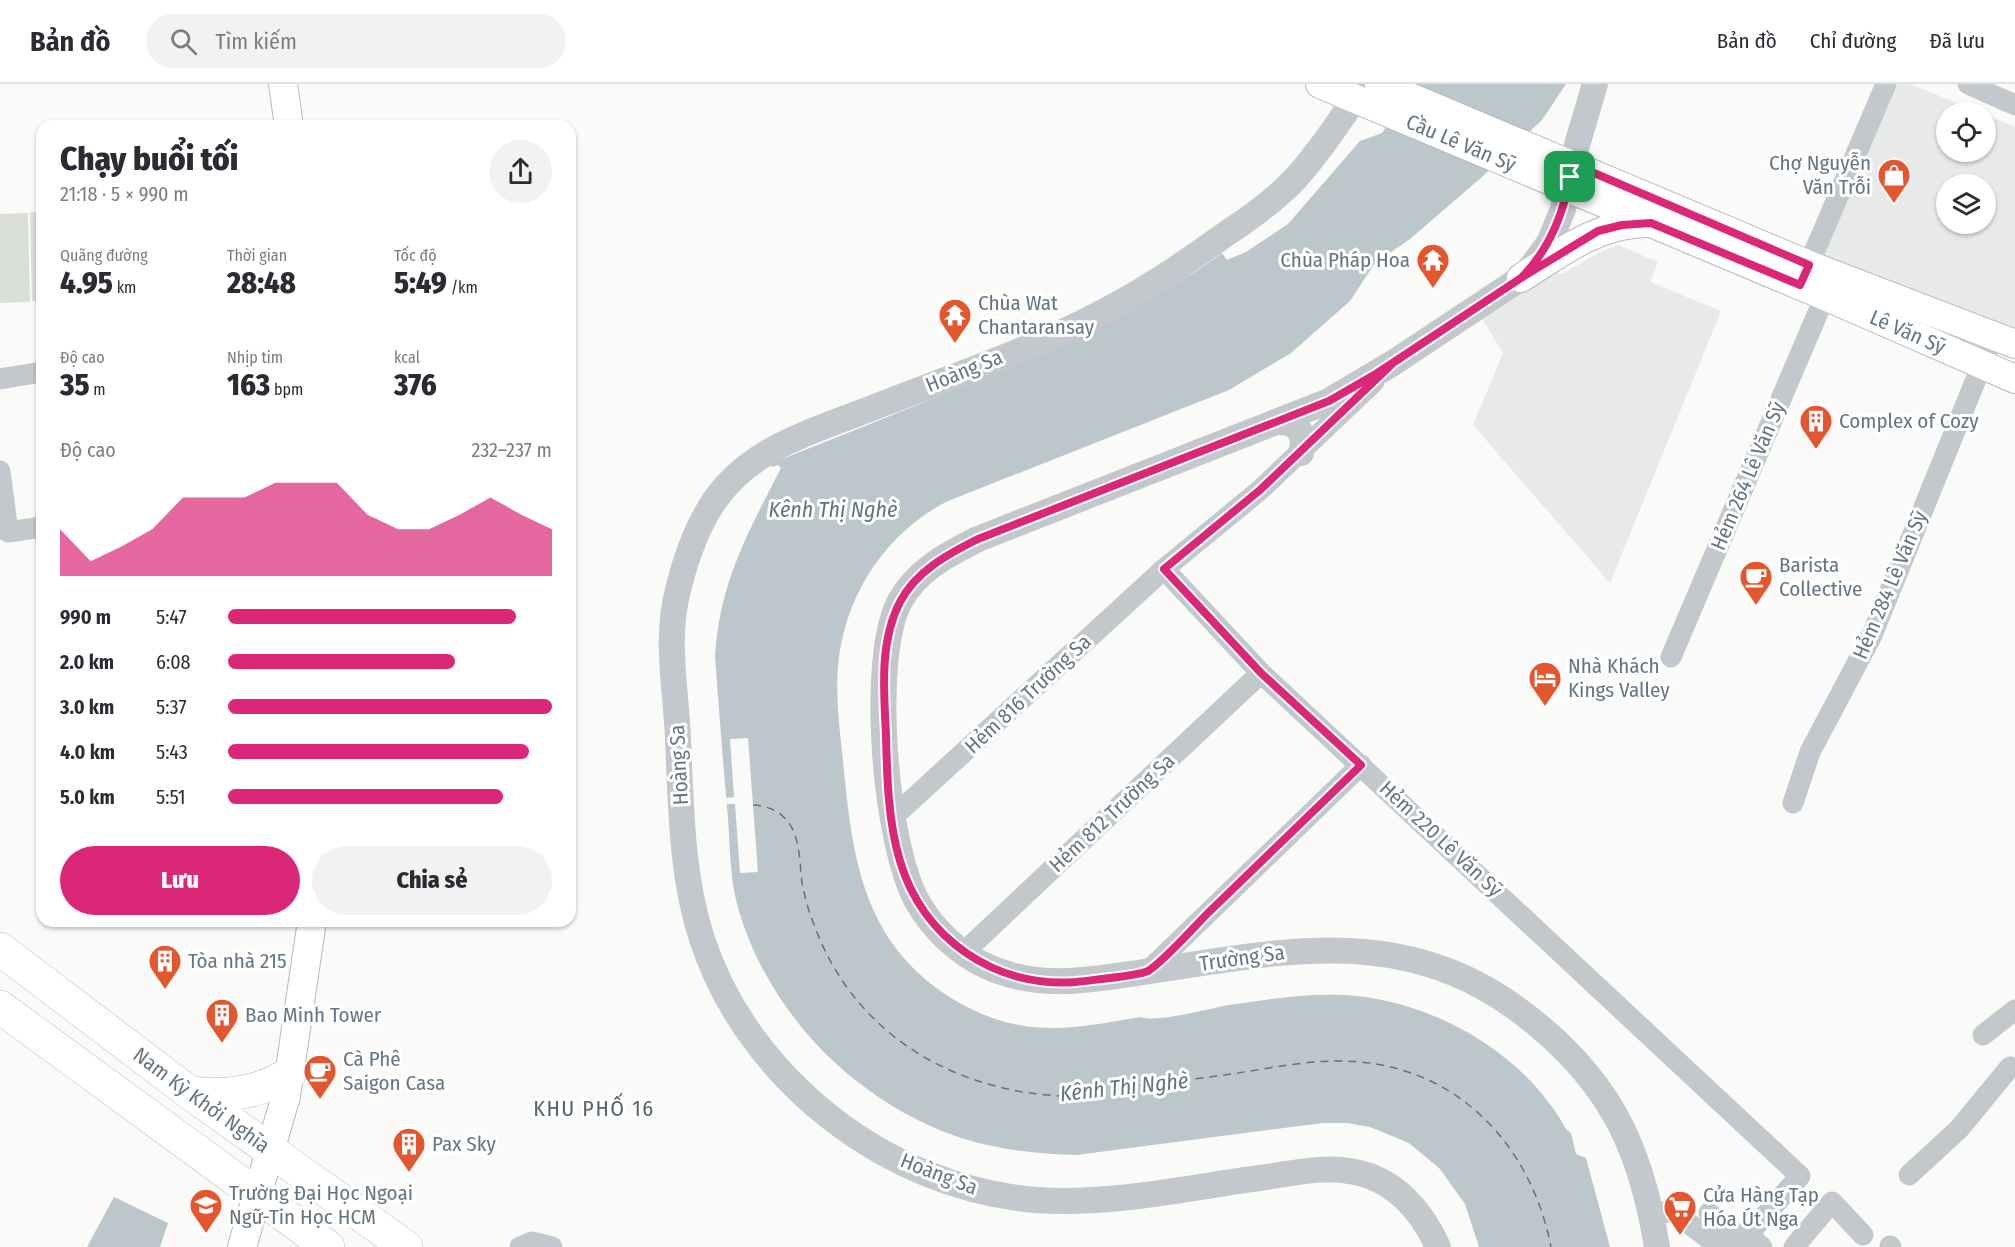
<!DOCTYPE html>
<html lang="vi">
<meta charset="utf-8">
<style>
:root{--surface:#fff;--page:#f2f2f3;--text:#2b2b33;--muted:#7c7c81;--line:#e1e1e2;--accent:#db2777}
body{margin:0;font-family:"Fira Sans Condensed",sans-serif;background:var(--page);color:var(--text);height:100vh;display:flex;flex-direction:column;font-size:22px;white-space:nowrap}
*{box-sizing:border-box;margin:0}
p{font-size:20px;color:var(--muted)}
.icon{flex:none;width:33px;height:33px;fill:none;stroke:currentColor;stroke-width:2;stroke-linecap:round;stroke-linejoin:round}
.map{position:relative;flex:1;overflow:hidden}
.side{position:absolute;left:36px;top:36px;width:540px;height:807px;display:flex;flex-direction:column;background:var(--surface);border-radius:18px;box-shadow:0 2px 4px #0004}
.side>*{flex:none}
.buttons{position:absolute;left:1936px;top:18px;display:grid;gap:12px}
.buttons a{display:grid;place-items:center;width:60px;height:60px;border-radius:50%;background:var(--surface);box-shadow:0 2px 4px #0004;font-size:30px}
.pin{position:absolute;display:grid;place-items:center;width:51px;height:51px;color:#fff;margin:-26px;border-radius:12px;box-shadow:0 3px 9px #0006}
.round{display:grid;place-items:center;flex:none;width:63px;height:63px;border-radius:32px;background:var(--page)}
.summary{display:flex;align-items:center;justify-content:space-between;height:102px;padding:0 24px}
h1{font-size:33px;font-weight:800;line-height:45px}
.figures{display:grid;grid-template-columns:repeat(3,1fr);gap:9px;height:102px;padding:6px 24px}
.figures div{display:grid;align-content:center}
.figures b{font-size:30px;font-weight:800}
.figures small{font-size:16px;font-weight:400}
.figures p{font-size:16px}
.chart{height:168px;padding:12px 24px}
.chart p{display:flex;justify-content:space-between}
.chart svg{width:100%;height:108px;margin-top:6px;fill:var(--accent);opacity:.7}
.action{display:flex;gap:12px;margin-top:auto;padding:12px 24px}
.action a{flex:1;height:69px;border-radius:36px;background:var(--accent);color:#fff;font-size:24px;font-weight:800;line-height:69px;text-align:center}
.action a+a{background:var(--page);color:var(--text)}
ul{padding:0 24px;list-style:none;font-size:20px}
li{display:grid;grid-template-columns:96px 72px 1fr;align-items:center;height:45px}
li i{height:15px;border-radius:8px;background:var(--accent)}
header{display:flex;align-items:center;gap:36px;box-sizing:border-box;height:84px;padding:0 30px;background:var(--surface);border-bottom:2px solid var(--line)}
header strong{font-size:28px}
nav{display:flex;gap:33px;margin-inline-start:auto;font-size:21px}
.search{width:420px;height:54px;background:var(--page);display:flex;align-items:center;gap:15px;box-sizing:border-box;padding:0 21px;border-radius:33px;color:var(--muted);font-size:22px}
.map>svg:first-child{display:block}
</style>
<header>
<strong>Bản đồ</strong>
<div class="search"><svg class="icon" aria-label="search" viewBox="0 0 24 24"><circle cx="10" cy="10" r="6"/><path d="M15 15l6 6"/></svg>Tìm kiếm</div>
<nav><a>Bản đồ</a><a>Chỉ đường</a><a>Đã lưu</a></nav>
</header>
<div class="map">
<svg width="2015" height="1163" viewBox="0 0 2015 1163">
<rect width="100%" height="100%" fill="#fafaf8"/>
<g fill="#e8e9e9" fill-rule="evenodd">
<path d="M1893 0H1910L1979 28H1947V68H1986V31L2015 43V257L1818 175ZM1947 100H1986V140H1947Z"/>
<polygon points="1618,161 1658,178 1650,198 1721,227 1610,499 1473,341 1503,269 1480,231 1551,186 1562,190 1600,168"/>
</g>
<g fill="#dadfd7">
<polygon points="30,128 42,128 42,217 32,217"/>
<polygon points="28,129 30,218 0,219 0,130"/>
</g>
<g fill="#bbc7cb">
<path d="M1414 0H1566L1542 36 1483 92 1410 155 1375 179 1350 217 1291 269 1229 306 948 417C885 449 844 512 838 583 835 617 841 653 844 687 853 778 865 858 948 912 973 928 1002 940 1032 943 1068 947 1104 939 1140 933 1158 939 1207 925 1229 921 1267 916 1305 909 1343 911 1430 915 1524 968 1566 1045L1571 1049 1576 1070 1586 1074 1610 1163H1479L1465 1120 1440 1085 1409 1059 1370 1043 1346 1039H1323L1076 1071C1038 1070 1001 1066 964 1055 857 1020 767 930 737 820 730 793 730 763 728 734 723 680 719 626 715 572 720 497 748 449 781 384L778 381 772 383 770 380C857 345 945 311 1031 273 1098 243 1163 213 1222 169L1227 176 1246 168 1288 140 1360 57 1382 49Z"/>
<polygon points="114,1113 168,1139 160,1163 87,1163"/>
</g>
<polygon fill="#fafaf8" points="748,654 758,788 740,789 735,720 727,720 726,714 734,713 730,655"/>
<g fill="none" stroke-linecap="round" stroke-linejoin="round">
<path stroke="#60757c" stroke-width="1.5" stroke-dasharray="8 6" stroke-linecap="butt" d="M753 721C770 722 785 729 793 746 800 762 800 782 802 799 805 814 809 829 815 843 854 949 952 1007 1062 1012 1116 1005 1170 998 1224 991 1261 986 1300 977 1337 977 1451 976 1530 1056 1551 1163"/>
<defs>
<g id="secondary">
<polyline points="283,0 289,42"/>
<path id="s1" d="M1320 0 1825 212 2015 295"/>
<polyline points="1379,0 1809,181 2015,260"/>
<path d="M1521 194C1562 168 1598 139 1648 139"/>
<polyline points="242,1163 286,1012 312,837"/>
</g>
<g id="primary">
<path id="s2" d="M0 865 190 1009 406 1163"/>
<polyline points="0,923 328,1163"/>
<path d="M190 1009C224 1013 261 1009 290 989"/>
</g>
</defs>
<use href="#secondary" stroke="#b3babf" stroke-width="30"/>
<use href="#primary" stroke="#b5babe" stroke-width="34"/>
<g stroke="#c3c8cc" stroke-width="21">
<polyline points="1968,0 2015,21"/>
<polyline points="1804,192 1886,0"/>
<polyline points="0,295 42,288"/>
<polyline points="1374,298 1260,406 1164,485 1261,589 1800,1092 1737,1163"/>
<polyline points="0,387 8,448 42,443"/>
<polyline points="1671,573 1825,212"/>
<polyline points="1793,719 1810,668 1872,551 1994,251"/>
<polyline points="892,734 1164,485"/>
<polyline points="963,869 1261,589"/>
<polyline points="1147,888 1361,681"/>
<polyline points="1983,951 2015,926"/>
<polyline points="1909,1091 1959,1045 2010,983"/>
<polyline points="1650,1127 1675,1129 1720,1163"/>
<polyline points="1709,1129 1743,1156"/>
<polyline points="1748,1151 1762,1163"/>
<polyline points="1890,1162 1891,1163"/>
<polyline points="520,1163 532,1158 552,1163"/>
<polyline points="1794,1163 1832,1118 1863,1151"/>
</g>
<g stroke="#c3c8cc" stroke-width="26">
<path d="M1365 0C1343 32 1321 66 1295 95 1273 118 1247 136 1220 154 1183 181 1144 207 1103 228 1028 268 945 295 867 326 818 345 763 361 727 401 701 429 687 469 678 506 665 555 676 605 678 654 681 721 681 791 702 855 748 996 889 1105 1037 1116 1111 1121 1186 1104 1259 1094 1290 1090 1324 1081 1355 1088 1395 1096 1422 1127 1438 1163"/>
<path d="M1595 0 1577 61 1563 125 1549 159 1532 182 1521 194 1393 279 1329 317 978 455C948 470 917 486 900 517 869 574 885 762 918 819 933 845 958 869 986 882 1036 905 1085 897 1137 889 1288 867 1412 834 1540 943 1614 1005 1642 1070 1657 1163"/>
<path d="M1279 338C1298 338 1307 351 1301 369"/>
</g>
<use href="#secondary" stroke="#fff" stroke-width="28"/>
<use href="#primary" stroke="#fff" stroke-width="33"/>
</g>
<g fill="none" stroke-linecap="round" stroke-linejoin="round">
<defs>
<path id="route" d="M1570 93C1563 132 1549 166 1521 194L1374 291 1329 317 978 455C948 470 916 487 900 518 879 558 884 608 886 651 887 693 888 737 900 777 923 855 995 904 1076 898 1090 896 1139 892 1148 887 1164 877 1193 844 1208 829 1259 780 1310 731 1361 681L1261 589 1164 485 1260 406 1393 279 1521 194 1598 147 1622 141 1651 139 1800 201 1809 181 1573 80 1570 93"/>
</defs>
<use href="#route" stroke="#fff" stroke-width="12"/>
<use href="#route" stroke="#db2777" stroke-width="8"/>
</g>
<defs>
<symbol id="shop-pin" viewBox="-11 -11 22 30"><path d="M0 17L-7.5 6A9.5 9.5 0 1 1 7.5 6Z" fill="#e4572e" stroke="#fff"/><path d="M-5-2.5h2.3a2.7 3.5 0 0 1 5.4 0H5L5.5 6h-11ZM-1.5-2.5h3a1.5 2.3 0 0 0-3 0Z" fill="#fff"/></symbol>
<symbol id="temple-pin" viewBox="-11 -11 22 30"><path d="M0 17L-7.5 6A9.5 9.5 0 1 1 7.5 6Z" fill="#e4572e" stroke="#fff"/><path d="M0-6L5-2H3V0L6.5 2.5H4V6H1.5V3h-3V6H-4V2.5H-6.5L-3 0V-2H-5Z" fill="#fff"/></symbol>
<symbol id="building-pin" viewBox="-11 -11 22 30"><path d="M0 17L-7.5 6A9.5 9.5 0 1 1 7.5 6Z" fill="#e4572e" stroke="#fff"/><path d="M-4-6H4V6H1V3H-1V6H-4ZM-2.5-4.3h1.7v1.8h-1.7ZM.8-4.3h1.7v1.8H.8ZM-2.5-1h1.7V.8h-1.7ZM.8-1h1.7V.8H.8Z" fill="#fff"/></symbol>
<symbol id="cafe-pin" viewBox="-11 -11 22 30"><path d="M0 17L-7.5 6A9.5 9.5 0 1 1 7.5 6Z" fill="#e4572e" stroke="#fff"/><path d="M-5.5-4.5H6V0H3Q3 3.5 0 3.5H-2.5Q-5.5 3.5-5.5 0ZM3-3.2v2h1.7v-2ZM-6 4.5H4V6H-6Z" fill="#fff"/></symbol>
<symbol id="hotel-pin" viewBox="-11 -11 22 30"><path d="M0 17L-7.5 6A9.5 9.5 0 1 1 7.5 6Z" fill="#e4572e" stroke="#fff"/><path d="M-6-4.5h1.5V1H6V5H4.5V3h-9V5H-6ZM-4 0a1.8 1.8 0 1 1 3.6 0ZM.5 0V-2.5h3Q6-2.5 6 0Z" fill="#fff"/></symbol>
<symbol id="university-pin" viewBox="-11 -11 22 30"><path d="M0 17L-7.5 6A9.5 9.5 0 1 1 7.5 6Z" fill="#e4572e" stroke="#fff"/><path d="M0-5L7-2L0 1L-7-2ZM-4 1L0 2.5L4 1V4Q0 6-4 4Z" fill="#fff"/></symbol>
<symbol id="supermarket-pin" viewBox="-11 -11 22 30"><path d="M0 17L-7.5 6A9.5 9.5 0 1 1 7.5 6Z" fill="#e4572e" stroke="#fff"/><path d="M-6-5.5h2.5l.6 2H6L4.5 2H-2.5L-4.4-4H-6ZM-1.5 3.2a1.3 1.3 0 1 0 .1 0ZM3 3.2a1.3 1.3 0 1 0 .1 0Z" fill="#fff"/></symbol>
</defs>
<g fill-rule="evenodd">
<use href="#shop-pin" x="1875" y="72" width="38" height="52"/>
<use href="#temple-pin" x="1414" y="157" width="38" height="52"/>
<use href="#temple-pin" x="936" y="212" width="38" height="52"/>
<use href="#building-pin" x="1797" y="318" width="38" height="52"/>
<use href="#cafe-pin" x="1737" y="474" width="38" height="52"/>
<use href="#hotel-pin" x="1526" y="575" width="38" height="52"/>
<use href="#building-pin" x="146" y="858" width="38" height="52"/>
<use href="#building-pin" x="203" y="912" width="38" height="52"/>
<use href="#cafe-pin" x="301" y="968" width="38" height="52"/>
<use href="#building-pin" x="390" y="1041" width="38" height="52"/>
<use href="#university-pin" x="187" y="1102" width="38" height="52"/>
<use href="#supermarket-pin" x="1661" y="1104" width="38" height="52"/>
</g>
<g text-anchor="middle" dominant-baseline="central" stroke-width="6" stroke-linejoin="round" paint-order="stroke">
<g font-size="21" fill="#657683" stroke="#fff">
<text stroke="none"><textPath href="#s1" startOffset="153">Cầu Lê Văn Sỹ</textPath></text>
<text stroke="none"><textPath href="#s1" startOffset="638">Lê Văn Sỹ</textPath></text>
<text transform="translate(964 287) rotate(-22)">Hoàng Sa</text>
<text transform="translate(1748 392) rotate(-67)">Hẻm 264 Lê Văn Sỹ</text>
<text transform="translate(1890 501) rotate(-67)">Hẻm 284 Lê Văn Sỹ</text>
<text transform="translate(1028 610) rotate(-43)">Hẻm 816 Trường Sa</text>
<text transform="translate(679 681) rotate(-93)">Hoàng Sa</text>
<text transform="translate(1112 729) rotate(-43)">Hẻm 812 Trường Sa</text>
<text transform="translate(1441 755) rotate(43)">Hẻm 220 Lê Văn Sỹ</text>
<text transform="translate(1242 874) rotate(-8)">Trường Sa</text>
<text stroke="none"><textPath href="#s2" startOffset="252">Nam Kỳ Khởi Nghĩa</textPath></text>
<text transform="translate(939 1090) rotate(21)">Hoàng Sa</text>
</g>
<g font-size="21" fill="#657683" stroke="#fff" text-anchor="start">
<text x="1871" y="79" text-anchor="end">Chợ Nguyễn<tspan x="1871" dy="24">Văn Trỗi</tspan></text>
<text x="1410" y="176" text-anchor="end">Chùa Pháp Hoa</text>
<text x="978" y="219">Chùa Wat<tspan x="978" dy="24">Chantaransay</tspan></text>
<text x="1839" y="337">Complex of Cozy</text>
<text x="1779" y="481">Barista<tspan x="1779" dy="24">Collective</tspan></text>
<text x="1568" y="582">Nhà Khách<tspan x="1568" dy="24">Kings Valley</tspan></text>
<text x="188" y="877">Tòa nhà 215</text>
<text x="245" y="931">Bao Minh Tower</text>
<text x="343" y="975">Cà Phê<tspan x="343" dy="24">Saigon Casa</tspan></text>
<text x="432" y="1060">Pax Sky</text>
<text x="229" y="1109">Trường Đại Học Ngoại<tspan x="229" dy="24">Ngữ-Tin Học HCM</tspan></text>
<text x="1703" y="1111">Cửa Hàng Tạp<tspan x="1703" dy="24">Hóa Út Nga</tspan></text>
</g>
<g font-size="22" font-style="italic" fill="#60757c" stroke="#fff">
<text x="833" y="425">Kênh Thị Nghè</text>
<text transform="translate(1124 1003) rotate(-6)">Kênh Thị Nghè</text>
</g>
<g font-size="22" letter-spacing="1.5" fill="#57646e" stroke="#fff">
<text x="594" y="1024">KHU PHỐ 16</text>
</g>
</g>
</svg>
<div class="buttons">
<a><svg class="icon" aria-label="locate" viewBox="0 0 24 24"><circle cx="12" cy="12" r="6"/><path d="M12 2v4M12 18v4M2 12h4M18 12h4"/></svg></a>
<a><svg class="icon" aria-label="layers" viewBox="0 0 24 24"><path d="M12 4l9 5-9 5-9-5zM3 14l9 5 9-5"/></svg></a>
</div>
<div class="pin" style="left:1570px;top:93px;background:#1e9e55"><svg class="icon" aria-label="arrive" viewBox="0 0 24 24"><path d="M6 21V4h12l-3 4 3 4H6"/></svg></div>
<section class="side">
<div class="summary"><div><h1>Chạy buổi tối</h1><p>21:18 · 5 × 990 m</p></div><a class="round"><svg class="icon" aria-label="share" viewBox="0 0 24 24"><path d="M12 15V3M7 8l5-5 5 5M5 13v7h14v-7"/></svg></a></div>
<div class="figures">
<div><p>Quãng đường</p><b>4.95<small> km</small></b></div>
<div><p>Thời gian</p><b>28:48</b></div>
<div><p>Tốc độ</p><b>5:49<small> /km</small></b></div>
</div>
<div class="figures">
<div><p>Độ cao</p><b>35<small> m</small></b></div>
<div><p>Nhịp tim</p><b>163<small> bpm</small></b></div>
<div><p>kcal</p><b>376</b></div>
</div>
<div class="chart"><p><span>Độ cao</span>232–237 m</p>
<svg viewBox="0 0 160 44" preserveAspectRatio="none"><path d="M0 44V25L10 38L20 32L30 25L40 12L50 12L60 12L70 6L80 6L90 6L100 19L110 25L120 25L130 19L140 12L150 19L160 25V44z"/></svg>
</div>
<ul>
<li><b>990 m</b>5:47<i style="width:89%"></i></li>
<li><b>2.0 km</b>6:08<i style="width:70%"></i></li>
<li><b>3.0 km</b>5:37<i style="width:100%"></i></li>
<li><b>4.0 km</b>5:43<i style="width:93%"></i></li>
<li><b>5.0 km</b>5:51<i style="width:85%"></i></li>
</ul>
<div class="action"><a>Lưu</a><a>Chia sẻ</a></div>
</section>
</div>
